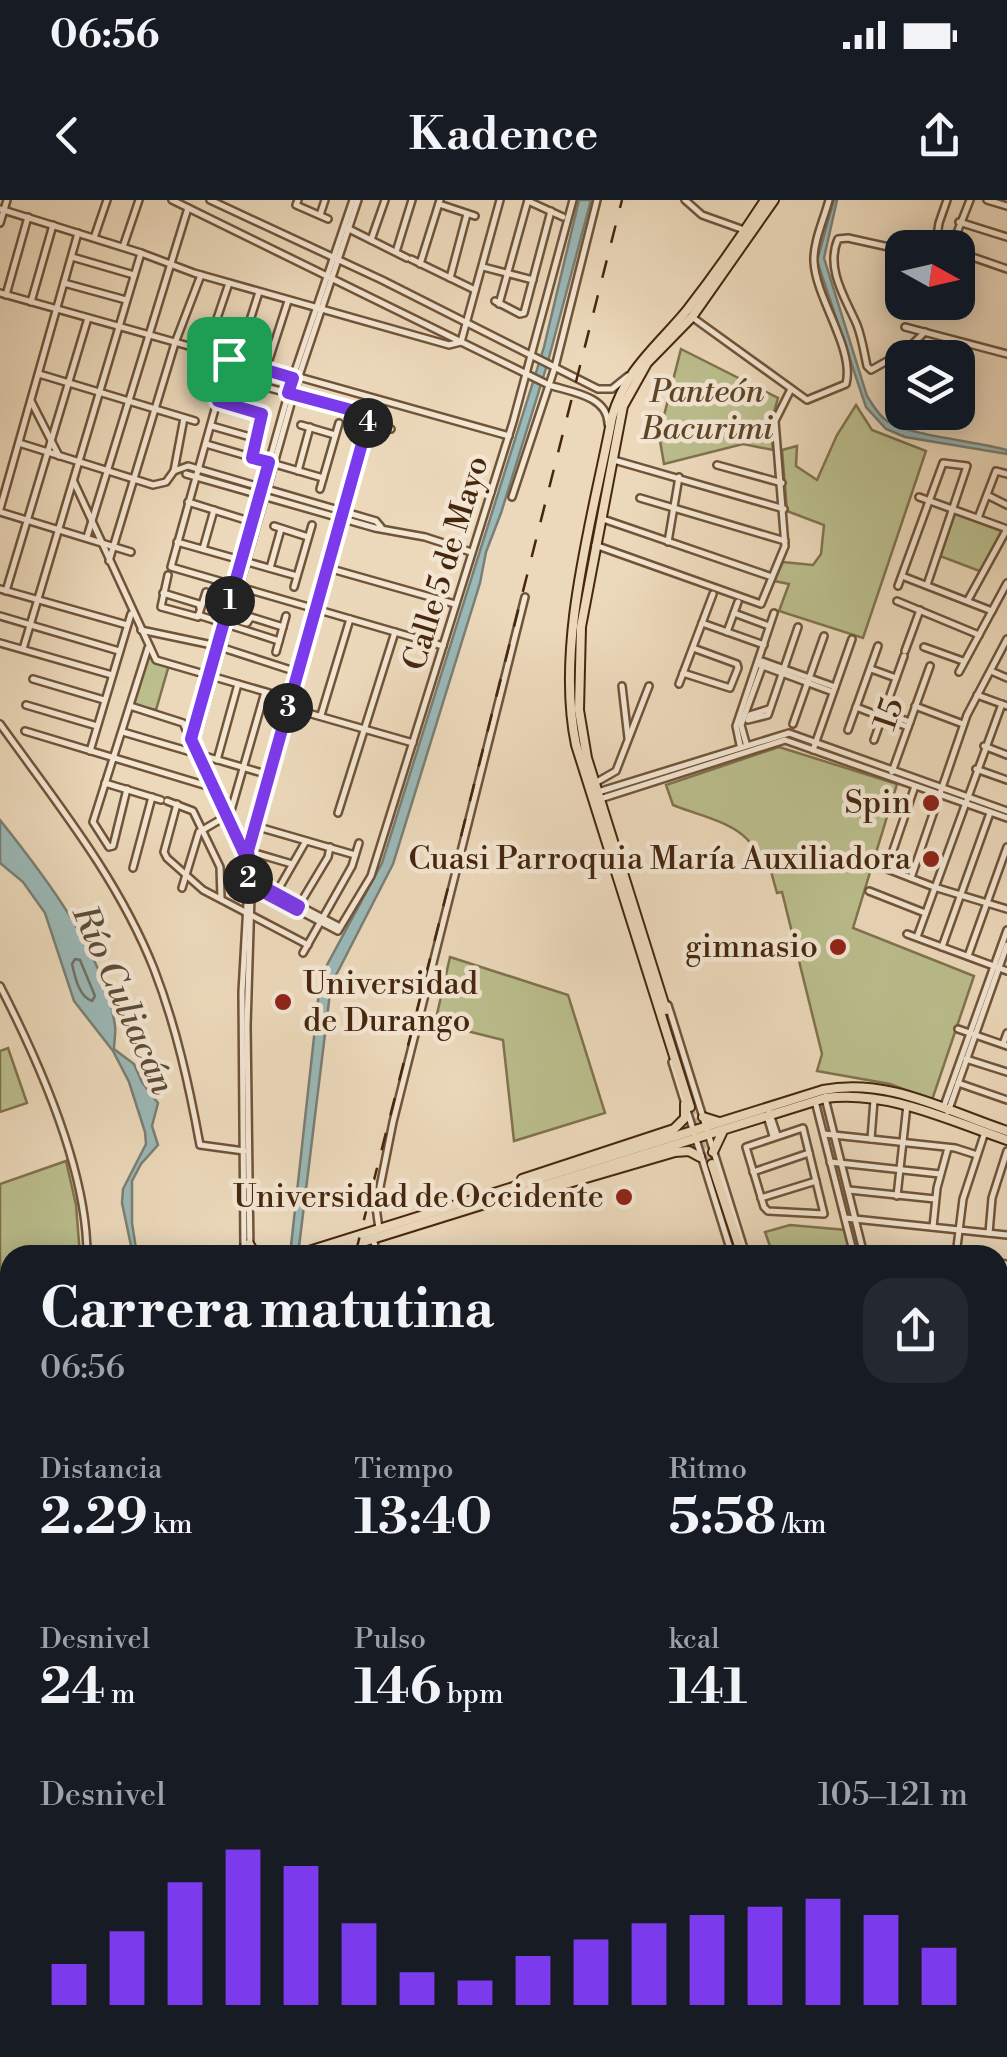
<!DOCTYPE html>
<html lang="es">
<meta charset="utf-8">
<style>
:root{--surface:#171b24;--page:#242831;--text:#f1f3f6;--muted:#9ea1a6;--accent:#7c3aed}
body{margin:0;font-family:"Libre Bodoni",serif;background:var(--page);color:var(--text);height:100vh;display:flex;flex-direction:column;font-size:38px;white-space:nowrap}
*{box-sizing:border-box;margin:0}
p{font-size:32px;color:var(--muted)}
.icon{flex:none;width:55px;height:55px;fill:none;stroke:currentColor;stroke-width:2;stroke-linecap:round;stroke-linejoin:round}
.map{position:relative;flex:1;overflow:hidden}
.drawer{position:absolute;left:0px;top:1045px;width:1008px;height:812px;display:flex;flex-direction:column;background:var(--surface);border-radius:30px 30px 0 0;box-shadow:0 5px 25px #0003}
.drawer>*{flex:none}
.needle{width:65px;rotate:98deg}
.controls{position:absolute;left:885px;top:30px;display:grid;gap:20px}
.controls a{display:grid;place-items:center;width:90px;height:90px;border-radius:20px;background:var(--surface);box-shadow:0 5px 25px #0003;font-size:50px}
.pin{position:absolute;display:grid;place-items:center;width:85px;height:85px;color:#fff;margin:-42px;border-radius:20px;box-shadow:0 5px 15px #0006}
.km{position:absolute;width:50px;height:50px;margin:-25px;border-radius:50%;background:#222;color:#fff;font-size:28px;line-height:50px;text-align:center}
.round{display:grid;place-items:center;flex:none;width:105px;height:105px;border-radius:30px;background:var(--page)}
.headline{display:flex;align-items:center;justify-content:space-between;height:170px;padding:0 40px}
h1{font-size:55px;font-weight:800;line-height:75px}
.metrics{display:grid;grid-template-columns:repeat(3,1fr);gap:15px;height:170px;padding:10px 40px}
.metrics div{display:grid;align-content:center}
.metrics b{font-size:50px;font-weight:800}
.metrics small{font-size:28px;font-weight:400}
.metrics p{font-size:28px}
.chart{height:280px;padding:20px 40px}
.chart p{display:flex;justify-content:space-between}
.chart svg{width:100%;height:180px;margin-top:10px;stroke:var(--accent);stroke-width:6}
.status{display:flex;justify-content:space-between;align-items:center;height:70px;padding:0 50px;background:var(--surface);direction:ltr}
.status svg{height:28px;fill:currentColor}
header{display:flex;justify-content:space-between;align-items:center;height:130px;padding:0 40px;background:var(--surface);font-size:45px;font-weight:800}
.map>svg:first-child{display:block}
</style>
<div class="status"><b>06:56</b><svg viewBox="0 0 49 12"><path d="M0 12V9h3v3zM5 12V6h3v6zM10 12V3h3v9zM15 12V0h3v12zM26 1h20v11H26zM47 4h2v5h-2z"/></svg></div>
<header><svg class="icon" aria-label="back" viewBox="0 0 24 24"><path d="M15 5l-7 7 7 7"/></svg>Kadence<svg class="icon" aria-label="share" viewBox="0 0 24 24"><path d="M12 15V3M7 8l5-5 5 5M5 13v7h14v-7"/></svg></header>
<div class="map">
<svg width="1007" height="1857" viewBox="0 0 1007 1857">
<rect width="100%" height="100%" fill="#ecd9bb"/>
<filter id="stains"><feTurbulence type="fractalNoise" baseFrequency=".002" numOctaves="4"/><feColorMatrix values="0 0 0 0 .2 0 0 0 0 .09 0 0 0 0 .02 0 0 0 .5 -.17"/></filter>
<radialGradient id="worn" r=".72"><stop offset=".6" stop-color="#630" stop-opacity="0"/><stop offset="1" stop-color="#630" stop-opacity=".3"/></radialGradient>
<g fill="#bbbe8d" stroke="#80724e" stroke-width="2.5">
<polygon points="681,149 778,198 771,223 773,250 743,244 664,264 659,235"/>
<polygon points="856,205 872,230 926,251 863,438 779,411 789,384 774,381 783,362 813,365 821,354 824,325 787,311 782,250 797,246 796,266 817,280 837,235"/>
<polygon points="956,310 1007,327 982,372 940,356"/>
<polygon points="149,454 153,460 169,465 156,510 133,505"/>
<path d="M779 547 897 584 853 728 974 776 932 900 890 884 817 871 822 854 782 692 777 693 770 668 763 669C752 624 713 621 673 605L666 585Z"/>
<polygon points="450,757 568,795 605,913 514,941 503,840 435,823"/>
<polygon points="8,848 27,903 0,912 0,851"/>
<polygon points="66,961 76,1005 80,1055 10,1055 10,1136 0,1140 0,984"/>
<polygon points="790,1025 846,1030 851,1055 785,1055 784,1048 771,1049 765,1032"/>
</g>
<g fill="#9bb9b8" stroke="#797f74" stroke-width="2.5">
<polygon points="579,0 591,0 547,165 501,313 486,352 480,383 393,664 331,785 298,1055 290,1055 319,792 327,765 382,663 544,147"/>
<path d="M834 0H837L824 58 867 196C873 205 878 215 887 221 910 236 977 241 1007 250V254L905 237 886 229 866 207 817 61Z"/>
<path d="M0 620C44 675 105 754 115 826 116 833 114 841 114 849L134 864 142 882 158 903 152 926 158 945 141 964 132 981V1023L137 1055H133L122 1003 123 989 146 944 145 932 129 882 113 851 74 801 45 713 23 682 0 663Z"/>
</g>
<g fill="none" stroke-linecap="round" stroke-linejoin="round">
<path stroke="#707063" stroke-width="2.5" d="M75 759 80 760 95 796 92 801C79 797 75 777 72 764Z"/>
<g stroke="#797f74" stroke-width="2.5">
<polyline points="1003,1832 1007,1829"/>
<polyline points="956,1848 966,1852 980,1848"/>
<polyline points="656,1857 672,1848"/>
</g>
<polyline stroke="#9bb9b8" stroke-width="5" points="998,1321 1007,1316"/>
<polyline stroke="#cbb598" stroke-width="8" stroke-dasharray="8 4" stroke-linecap="butt" points="690,907 708,966"/>
<defs>
<g id="minor">
<path d="M172 0 549 185C571 192 608 196 608 224"/>
<polyline points="210,0 382,80 598,189 612,189 628,176"/>
<polyline points="298,0 296,5 328,19"/>
<polyline points="685,0 702,15 744,30"/>
<polyline points="987,0 1007,6"/>
<polyline points="528,1 563,17"/>
<polyline points="439,4 475,16"/>
<polyline points="0,9 141,53 194,73 449,145 461,142 500,0"/>
<polyline points="320,15 325,0"/>
<polyline points="959,22 1007,37"/>
<polyline points="0,23 7,0"/>
<polyline points="347,28 407,58"/>
<polyline points="94,38 107,0"/>
<polyline points="371,40 385,0"/>
<polyline points="939,46 944,48"/>
<polyline points="123,47 139,0"/>
<polyline points="935,48 939,23 947,0"/>
<polyline points="951,48 970,0"/>
<path d="M902 50 848 38 838 39C825 69 846 99 857 125 862 138 864 152 867 166L871 170 905 151 925 132"/>
<polyline points="396,52 412,0"/>
<polyline points="958,52 1007,69"/>
<polyline points="72,57 134,75"/>
<polyline points="411,59 475,90"/>
<polyline points="420,64 440,0"/>
<polyline points="483,67 533,80"/>
<polyline points="450,78 467,14"/>
<polyline points="64,83 126,100"/>
<polyline points="0,93 509,236"/>
<polyline points="6,95 28,17"/>
<polyline points="495,101 520,114 524,113 551,11"/>
<polyline points="31,102 53,25"/>
<polyline points="499,104 528,0"/>
<path d="M692 117 807 200 846 184C855 149 816 99 814 62 813 42 824 19 829 0"/>
<polyline points="905,127 1007,154"/>
<polyline points="206,151 229,83"/>
<polyline points="229,159 171,367 443,446"/>
<polyline points="237,161 259,92"/>
<polyline points="266,169 288,101"/>
<polyline points="39,174 195,221"/>
<polyline points="225,176 370,215"/>
<polyline points="31,201 59,256"/>
<polyline points="218,201 263,215 252,258"/>
<polyline points="368,222 391,229"/>
<polyline points="301,225 335,235"/>
<polyline points="212,226 257,239"/>
<polyline points="19,243 153,285 166,282 174,271 188,266 376,321 381,327"/>
<polyline points="206,244 323,278"/>
<polyline points="614,260 784,309"/>
<polyline points="717,265 782,283"/>
<polyline points="174,271 184,218"/>
<polyline points="298,271 310,227"/>
<polyline points="186,274 375,328 425,337 471,352"/>
<polyline points="74,282 156,460 290,499"/>
<polyline points="320,289 339,223"/>
<polyline points="987,295 1007,305"/>
<polyline points="512,297 555,167 597,0"/>
<polyline points="919,297 1007,329"/>
<polyline points="640,298 785,341"/>
<polyline points="188,302 252,322"/>
<polyline points="0,309 78,33"/>
<polyline points="0,312 131,352"/>
<polyline points="978,318 996,271 1007,274"/>
<polyline points="603,319 772,377"/>
<polyline points="274,326 308,337"/>
<polyline points="87,337 188,8"/>
<polyline points="177,342 297,376"/>
<polyline points="668,342 679,277"/>
<polyline points="595,345 761,404 785,346 775,221 791,189"/>
<polyline points="203,349 214,310"/>
<polyline points="109,361 175,143 201,75"/>
<polyline points="270,368 281,329"/>
<polyline points="328,368 455,404"/>
<polyline points="168,375 161,407 198,417 206,392"/>
<polyline points="902,376 992,411"/>
<polyline points="898,386 943,263 967,266 927,385"/>
<polyline points="294,387 312,325"/>
<polyline points="0,389 127,425"/>
<polyline points="6,391 88,118"/>
<polyline points="163,393 199,404 200,408"/>
<polyline points="968,400 1007,329"/>
<polyline points="897,401 979,435"/>
<polyline points="734,413 769,426"/>
<polyline points="198,415 279,441"/>
<polyline points="0,416 119,451"/>
<polyline points="227,418 247,423 251,417 283,427"/>
<polyline points="702,423 764,445"/>
<polyline points="141,430 217,446 297,472"/>
<polyline points="727,432 738,402"/>
<polyline points="0,443 112,475"/>
<polyline points="924,447 963,461"/>
<polyline points="23,449 141,53"/>
<polyline points="905,451 920,410"/>
<polyline points="276,452 286,416"/>
<polyline points="762,461 835,487"/>
<polyline points="760,465 833,492"/>
<polyline points="871,469 896,478"/>
<polyline points="991,471 1007,478"/>
<polyline points="959,472 1007,383"/>
<polyline points="683,473 730,488 738,468 737,464 693,448"/>
<polyline points="33,479 104,500"/>
<polyline points="679,484 713,394"/>
<polyline points="622,486 628,538"/>
<polyline points="977,495 1007,506"/>
<polyline points="26,505 97,526"/>
<polyline points="130,506 183,523 249,669 242,792 244,1050"/>
<polyline points="915,506 963,524"/>
<polyline points="856,507 908,527"/>
<polyline points="769,509 750,515 748,520 768,515 798,427"/>
<polyline points="301,511 413,543"/>
<polyline points="885,513 910,522"/>
<polyline points="321,515 350,419"/>
<path d="M0 524C56 602 118 678 154 769 176 826 189 885 200 945L244 951"/>
<polyline points="793,524 824,436"/>
<polyline points="848,530 878,446"/>
<polyline points="25,531 214,588"/>
<polyline points="123,532 269,575"/>
<polyline points="192,536 293,177 353,0"/>
<polyline points="874,540 904,456"/>
<polyline points="746,543 741,525 764,462"/>
<polyline points="740,545 736,526 774,413"/>
<polyline points="984,546 1007,555"/>
<polyline points="813,550 852,439"/>
<polyline points="90,551 131,414"/>
<polyline points="217,560 238,484"/>
<polyline points="976,569 1007,580"/>
<polyline points="892,572 930,466"/>
<polyline points="105,583 161,600"/>
<polyline points="595,583 616,571 649,486"/>
<polyline points="127,589 113,646 109,647 93,622 148,448"/>
<polyline points="598,592 789,533 1007,611"/>
<polyline points="600,599 785,540 1007,618"/>
<polyline points="167,601 193,611 220,667 221,699"/>
<polyline points="177,604 164,652 167,658 203,690 308,745"/>
<polyline points="338,613 395,432"/>
<polyline points="255,626 355,655"/>
<polyline points="249,648 374,199"/>
<polyline points="248,651 292,664"/>
<polyline points="877,665 934,687 1007,709"/>
<polyline points="133,668 152,597"/>
<polyline points="887,668 915,586"/>
<polyline points="911,678 967,515 1007,439"/>
<polyline points="250,680 340,727"/>
<polyline points="248,684 338,731 371,676 513,222 573,0"/>
<polyline points="182,688 199,632 230,614 265,492"/>
<polyline points="869,691 925,713"/>
<polyline points="275,695 306,641"/>
<polyline points="298,707 328,657 330,647"/>
<polyline points="907,734 1007,771"/>
<polyline points="917,737 1002,504"/>
<polyline points="942,747 990,613"/>
<polyline points="303,753 352,666 359,643"/>
<polyline points="968,756 1007,647"/>
<path d="M0 786C39 862 87 969 87 1055"/>
<polyline points="668,805 746,1055"/>
<polyline points="958,829 1007,846"/>
<polyline points="1003,844 1007,833"/>
<polyline points="966,859 1007,872"/>
<polyline points="672,862 732,1055"/>
<polyline points="958,883 1007,900"/>
<polyline points="825,898 864,1055"/>
<polyline points="815,901 854,1055"/>
<polyline points="944,906 1007,730"/>
<polyline points="768,908 777,935"/>
<polyline points="948,912 1007,745"/>
<polyline points="767,916 773,936"/>
<polygon points="803,928 824,1014 768,1011 764,1007 746,947"/>
<polyline points="824,934 955,948 977,955"/>
<polyline points="871,939 874,900"/>
<polyline points="830,962 940,974"/>
<polyline points="753,972 809,953"/>
<polyline points="849,990 935,999"/>
<polyline points="897,996 907,905"/>
<polyline points="761,998 816,981"/>
<polyline points="845,1018 1007,1035"/>
<polyline points="933,1027 937,988 948,948"/>
<polyline points="379,1029 376,1007 393,922 525,397"/>
<polyline points="989,1033 992,998 1007,951"/>
<polyline points="900,1053 926,1055"/>
<polyline points="250,1055 247,826 252,663 196,539 298,179 358,0"/>
<polyline points="372,1055 375,1046 373,1039"/>
<polyline points="956,1055 963,999 985,932"/>
<polyline points="998,1063 1007,1064"/>
<polyline points="998,1129 1007,1126"/>
<polyline points="998,1162 1007,1159"/>
<polyline points="998,1163 1007,1210"/>
<polyline points="998,1228 1007,1224"/>
<polyline points="998,1235 1007,1231"/>
<polyline points="0,1256 2,1256"/>
<polyline points="998,1275 1007,1300"/>
<polyline points="0,1286 10,1283"/>
<polyline points="998,1310 1007,1305"/>
<polyline points="0,1317 10,1314"/>
<polyline points="0,1347 10,1344"/>
<polyline points="0,1367 10,1364"/>
<polyline points="0,1393 5,1398 0,1399"/>
<polyline points="998,1560 1007,1556"/>
<polyline points="998,1569 1007,1565"/>
<polyline points="998,1588 1007,1584"/>
<polyline points="998,1632 1007,1636"/>
<polyline points="1002,1634 1007,1611"/>
<polyline points="998,1638 1007,1642"/>
<polyline points="998,1664 1007,1656"/>
<polyline points="324,1848 326,1857"/>
<polyline points="352,1848 354,1857"/>
<polyline points="396,1848 398,1857"/>
<polyline points="449,1848 450,1857"/>
<polyline points="114,1857 116,1848"/>
</g>
<g id="major">
<polyline points="666,810 587,558 579,510 581,427 623,206 647,163 692,117 774,0"/>
<path d="M690 907 576 545C555 445 593 317 612 217 627 167 657 147 688 109 715 74 741 37 765 0"/>
<polyline points="703,917 719,922"/>
<polyline points="713,952 722,933"/>
<polyline points="712,964 742,1055"/>
<polyline points="522,979 674,929 685,918 685,904"/>
<polyline points="521,997 675,952 689,951 700,957"/>
<polyline points="249,1044 256,1055"/>
<polyline points="242,1055 244,1048"/>
<path d="M296 1055 823 890C888 877 946 911 1007 931"/>
<path d="M321 1055 825 898C888 890 948 920 1007 940"/>
<polyline points="0,1149 10,1145"/>
<polyline points="0,1157 10,1154"/>
<polyline points="998,1806 1007,1808"/>
<polyline points="998,1831 1007,1816"/>
<polyline points="998,1845 1001,1857"/>
<polyline points="985,1848 989,1857"/>
<polyline points="918,1857 920,1848"/>
<polyline points="924,1857 926,1848"/>
<polyline points="958,1857 961,1848"/>
</g>
</defs>
<use href="#minor" stroke="#705439" stroke-width="10"/>
<use href="#major" stroke="#46270e" stroke-width="12"/>
<use href="#minor" stroke="#f3e6d3" stroke-width="5"/>
<use href="#major" stroke="#ecd9bb" stroke-width="8"/>
<g stroke="#46270e" stroke-width="2.5" stroke-dasharray="18 18" stroke-linecap="butt">
<polyline points="355,1055 622,0"/>
<polyline points="490,1848 492,1857"/>
</g>
</g>
<g fill="none" stroke-linecap="round" stroke-linejoin="round">
<defs>
<polygon id="route" points="229,159 293,178 288,193 370,215 248,651 253,681 299,706 297,710 248,684 248,666 244,653 191,539 269,262 252,258 262,214 218,201"/>
</defs>
<use href="#route" stroke="#fff" stroke-width="20"/>
<use href="#route" stroke="#7c3aed" stroke-width="12"/>
</g>
<g fill="#8f2418" stroke="#f3e6d3" stroke-width="4">
<circle cx="931" cy="603" r="10"/>
<circle cx="931" cy="659" r="10"/>
<circle cx="838" cy="747" r="10"/>
<circle cx="283" cy="802" r="10"/>
<circle cx="624" cy="997" r="10"/>
</g>
<g text-anchor="middle" dominant-baseline="central" stroke-width="9" stroke-linejoin="round" paint-order="stroke">
<g font-size="32" font-style="italic" fill="#5d4527" stroke="#f3e6d3">
<text x="707" y="192">Panteón<tspan x="707" dy="37">Bacurimi</tspan></text>
</g>
<g font-size="32" fill="#46270e" stroke="#f3e6d3">
<text transform="translate(446 363) rotate(-73)">Calle 5 de Mayo</text>
<text transform="translate(889 514) rotate(-71)">15</text>
</g>
<g font-size="32" fill="#46270e" stroke="#f3e6d3" text-anchor="end">
<text x="911" y="603">Spin</text>
<text x="911" y="659">Cuasi Parroquia María Auxiliadora</text>
<text x="818" y="747">gimnasio</text>
<text x="303" y="784" text-anchor="start">Universidad<tspan x="303" dy="37">de Durango</tspan></text>
<text x="604" y="997">Universidad de Occidente</text>
</g>
<g font-size="35" font-style="italic" fill="#5b4c38" stroke="#f3e6d3">
<text transform="translate(123 800) rotate(66)">Río Culiacán</text>
</g>
</g>
<rect width="100%" height="100%" filter="url(#stains)"/>
<rect width="100%" height="100%" fill="url(#worn)"/>
</svg>
<div class="controls">
<a><svg class="needle" viewBox="-14 -14 28 28"><path d="M0-13l5 13h-10z" fill="#e53935"/><path d="M0 13l5-13h-10z" fill="#9ea1a6"/></svg></a>
<a><svg class="icon" aria-label="layers" viewBox="0 0 24 24"><path d="M12 4l9 5-9 5-9-5zM3 14l9 5 9-5"/></svg></a>
</div>
<div class="pin" style="left:229px;top:159px;background:#1e9e55"><svg class="icon" aria-label="arrive" viewBox="0 0 24 24"><path d="M6 21V4h12l-3 4 3 4H6"/></svg></div>
<b class="km" style="left:230px;top:401px">1</b>
<b class="km" style="left:248px;top:679px">2</b>
<b class="km" style="left:288px;top:508px">3</b>
<b class="km" style="left:368px;top:223px">4</b>
<section class="drawer">
<div class="headline"><div><h1>Carrera matutina</h1><p>06:56</p></div><a class="round"><svg class="icon" aria-label="share" viewBox="0 0 24 24"><path d="M12 15V3M7 8l5-5 5 5M5 13v7h14v-7"/></svg></a></div>
<div class="metrics">
<div><p>Distancia</p><b>2.29<small> km</small></b></div>
<div><p>Tiempo</p><b>13:40</b></div>
<div><p>Ritmo</p><b>5:58<small> /km</small></b></div>
</div>
<div class="metrics">
<div><p>Desnivel</p><b>24<small> m</small></b></div>
<div><p>Pulso</p><b>146<small> bpm</small></b></div>
<div><p>kcal</p><b>141</b></div>
</div>
<div class="chart"><p><span>Desnivel</span>105–121 m</p>
<svg viewBox="0 0 160 44" preserveAspectRatio="none"><path d="M5 44V34M15 44V26M25 44V14M35 44V6M45 44V10M55 44V24M65 44V36M75 44V38M85 44V32M95 44V28M105 44V24M115 44V22M125 44V20M135 44V18M145 44V22M155 44V30"/></svg>
</div>
</section>
</div>
